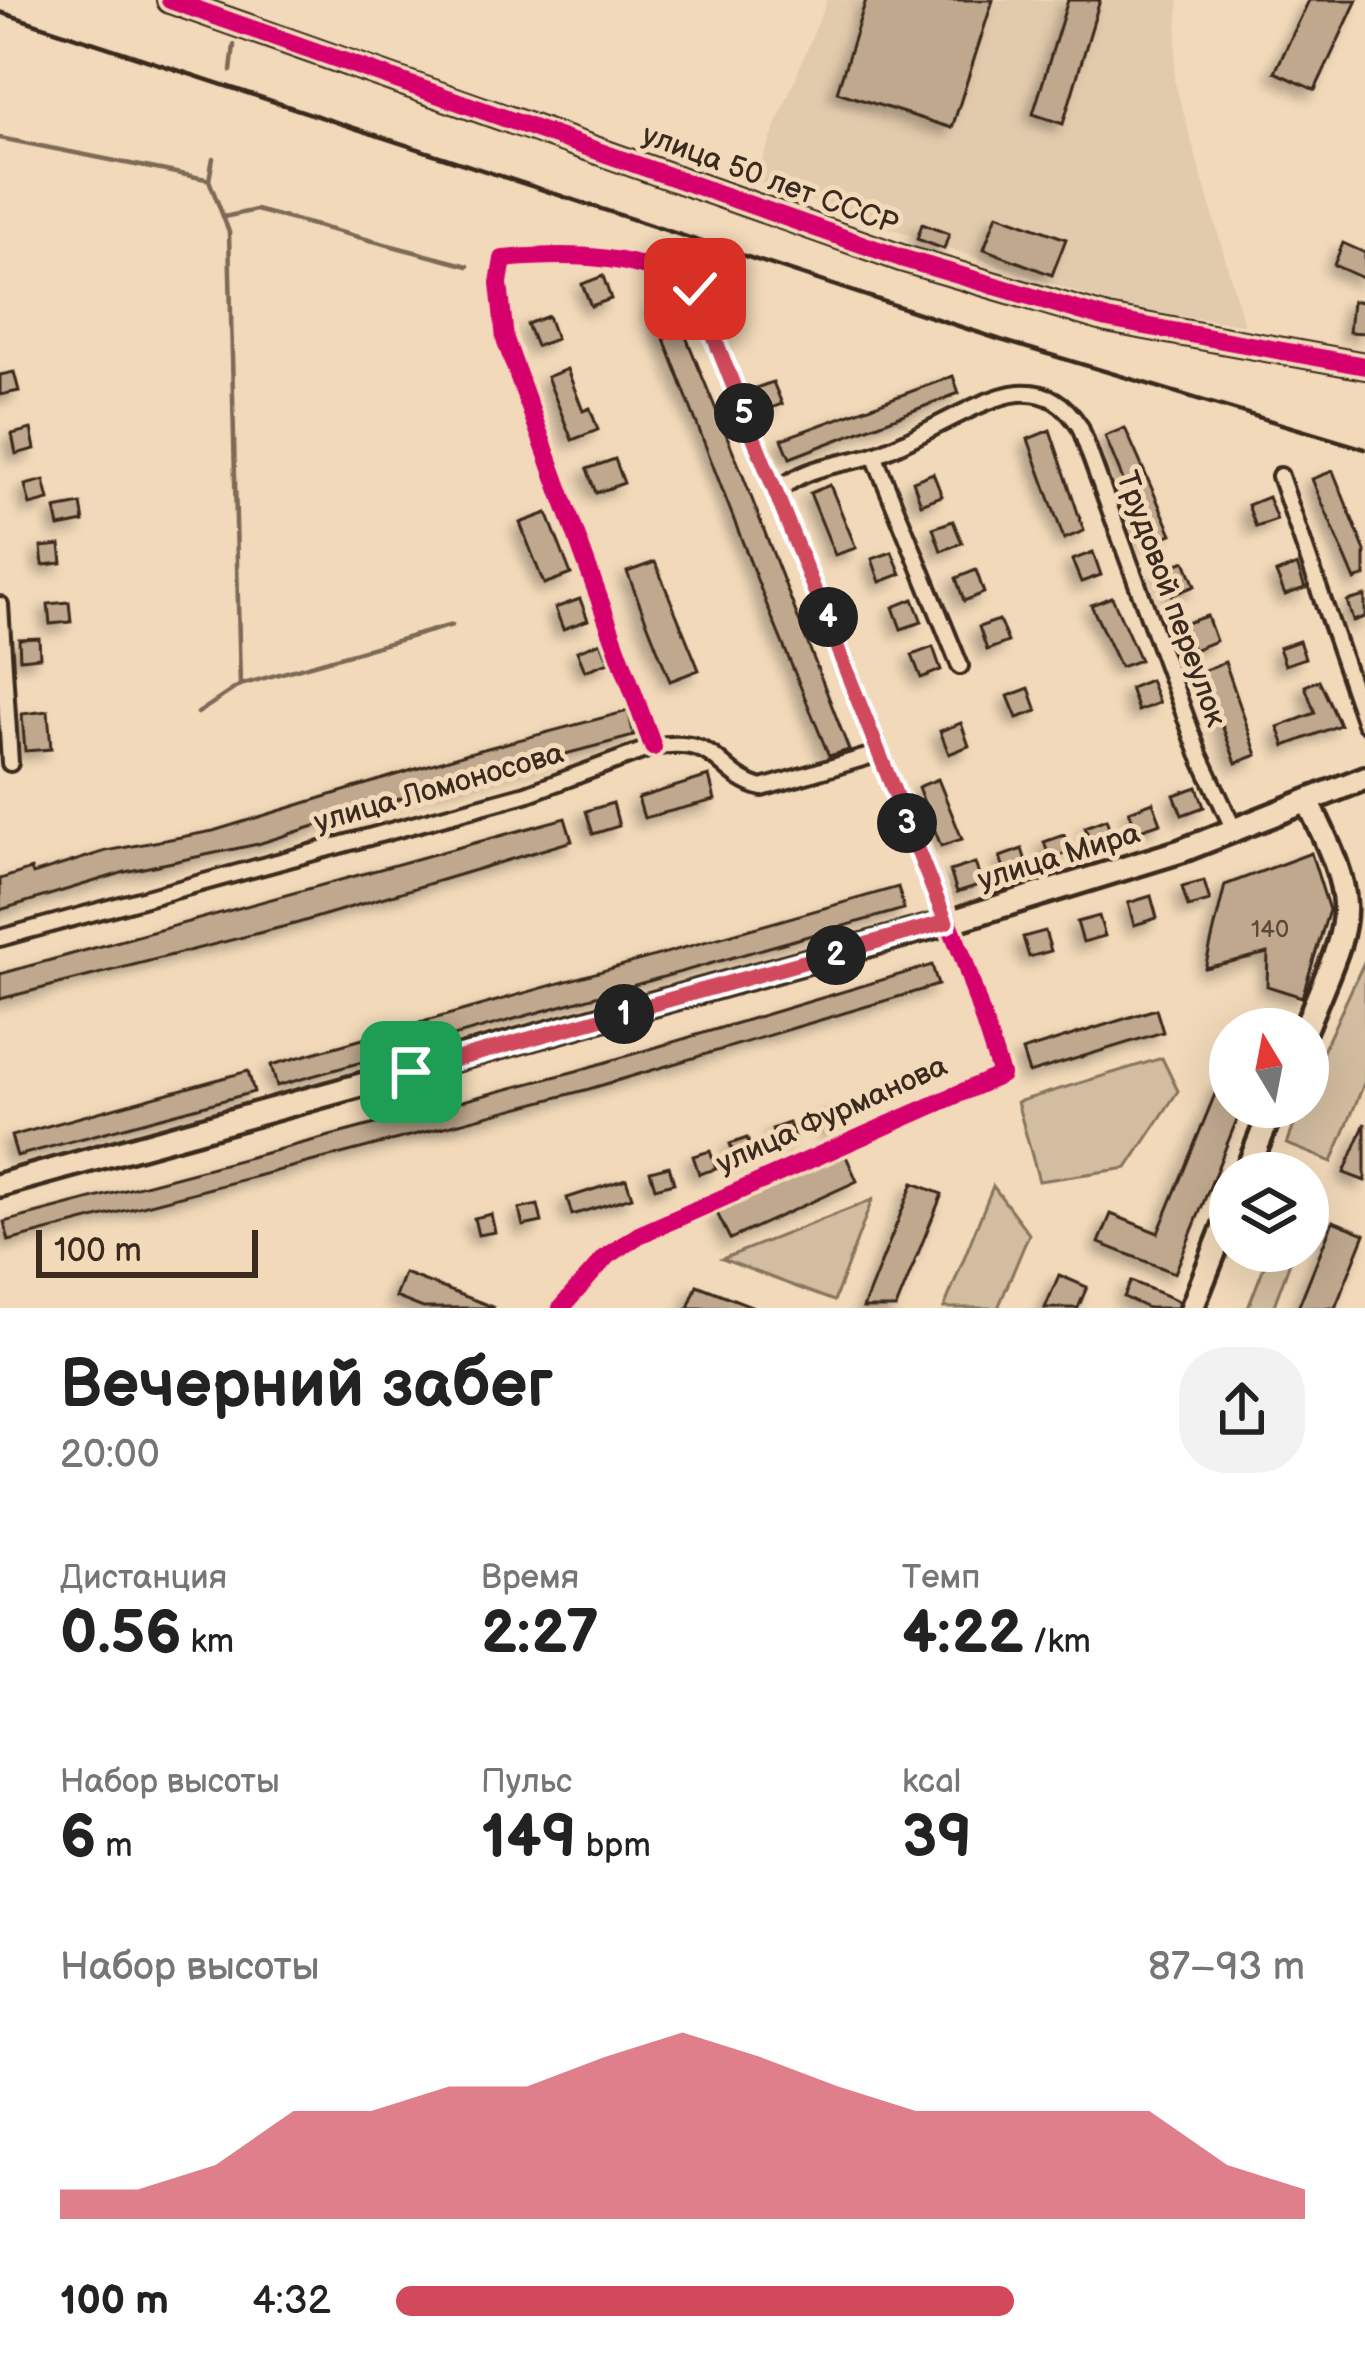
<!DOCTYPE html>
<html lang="ru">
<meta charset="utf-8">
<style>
:root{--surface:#fff;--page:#f2f2f2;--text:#222;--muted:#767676;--accent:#d1495b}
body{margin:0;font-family:"Balsamiq Sans",sans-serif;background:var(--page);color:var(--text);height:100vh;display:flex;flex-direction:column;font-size:45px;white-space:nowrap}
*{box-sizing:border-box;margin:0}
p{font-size:39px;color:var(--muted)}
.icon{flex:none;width:66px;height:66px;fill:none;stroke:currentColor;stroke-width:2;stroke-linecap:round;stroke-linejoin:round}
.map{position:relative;height:1308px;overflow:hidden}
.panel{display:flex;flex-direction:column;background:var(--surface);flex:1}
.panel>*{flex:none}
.needle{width:78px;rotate:350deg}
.buttons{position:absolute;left:1209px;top:1008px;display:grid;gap:24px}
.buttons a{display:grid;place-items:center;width:120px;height:120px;border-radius:50%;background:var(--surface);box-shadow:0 12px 48px #0002;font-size:60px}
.scale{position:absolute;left:36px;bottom:30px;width:222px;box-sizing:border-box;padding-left:12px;border:6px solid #3b2a1e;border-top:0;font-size:33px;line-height:42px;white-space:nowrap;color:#3b2a1e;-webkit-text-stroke:9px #f1d9b9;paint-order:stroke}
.pin{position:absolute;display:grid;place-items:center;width:102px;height:102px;color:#fff;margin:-51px;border-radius:24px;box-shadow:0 6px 18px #0006}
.km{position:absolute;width:60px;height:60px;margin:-30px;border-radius:50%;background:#222;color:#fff;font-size:33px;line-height:60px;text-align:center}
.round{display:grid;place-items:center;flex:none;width:126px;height:126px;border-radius:48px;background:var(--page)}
.summary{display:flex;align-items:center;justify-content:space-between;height:204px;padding:0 60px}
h1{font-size:66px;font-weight:600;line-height:90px}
.stats{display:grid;grid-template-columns:repeat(3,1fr);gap:18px;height:204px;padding:12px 60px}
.stats div{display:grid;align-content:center}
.stats b{font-size:60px;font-weight:600}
.stats small{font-size:33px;font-weight:400}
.stats p{font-size:33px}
.chart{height:336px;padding:24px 60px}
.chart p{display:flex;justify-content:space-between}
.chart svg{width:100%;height:216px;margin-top:12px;fill:var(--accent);opacity:.7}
ul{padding:0 60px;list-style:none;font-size:39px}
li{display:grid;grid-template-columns:192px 144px 1fr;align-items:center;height:90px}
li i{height:30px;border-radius:15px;background:var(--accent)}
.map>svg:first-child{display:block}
</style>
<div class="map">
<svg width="1365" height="1308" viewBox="0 0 1365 1308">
<defs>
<filter id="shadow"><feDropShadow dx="-7" dy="7" stdDeviation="6" flood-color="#0004"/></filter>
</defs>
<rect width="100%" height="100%" fill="#f1d9b9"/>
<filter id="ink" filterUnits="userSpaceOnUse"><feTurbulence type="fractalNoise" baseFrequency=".00833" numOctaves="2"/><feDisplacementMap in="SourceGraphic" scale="24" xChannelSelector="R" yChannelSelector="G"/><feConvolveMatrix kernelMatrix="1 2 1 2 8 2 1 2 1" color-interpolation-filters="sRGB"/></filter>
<g filter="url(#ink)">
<polygon fill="#e2caac" points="827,0 1179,0 1174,80 1244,324 1128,310 754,181"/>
<g fill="#d3bda0" stroke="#87745f" stroke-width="3">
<polygon points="1365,960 1365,1081 1332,1162 1287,1144 1301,1107 1308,1107 1312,1075"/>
<polygon points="1162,1058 1178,1091 1127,1168 1039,1181 1017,1102"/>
<polygon points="993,1186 1029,1234 998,1308 944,1308"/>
<polygon points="872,1200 834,1301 722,1259"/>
<polygon points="1270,1251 1294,1251 1273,1308 1248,1308"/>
</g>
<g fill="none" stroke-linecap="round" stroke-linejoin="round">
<g stroke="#7d6956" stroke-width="4.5">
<polyline points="231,71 234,45"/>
<polyline points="0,138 206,179"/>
<polyline points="213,158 209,180 229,232 240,685"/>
<polyline points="224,217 256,210 468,266"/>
<polyline points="198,713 240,685 452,625"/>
</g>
</g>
<g fill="#bfa88e" stroke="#3b2a1e" stroke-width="3" filter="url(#shadow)">
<polygon points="866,0 993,0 952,128 837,92"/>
<polygon points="1068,0 1100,0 1063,124 1033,114"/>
<polygon points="1309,0 1357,0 1315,90 1275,72"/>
<polygon points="997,214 1066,239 1052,275 984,249"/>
<polygon points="922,224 949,234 944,249 917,239"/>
<polygon points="1343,243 1365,253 1365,279 1334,265"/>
<polygon points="603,276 611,299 591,306 582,284"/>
<polygon points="670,298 740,468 849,750 829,756 768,608 651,305"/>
<polygon points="1352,301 1365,302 1365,333 1349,332"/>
<polygon points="548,316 556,339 536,346 527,324"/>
<polygon points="567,369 583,411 590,408 598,430 572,440 547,377"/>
<polygon points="14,372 19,391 0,395 0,375"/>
<polygon points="953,376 959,393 790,458 782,439"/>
<polygon points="773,382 782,404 761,412 753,389"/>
<polygon points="1125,428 1172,534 1149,543 1105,436"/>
<polygon points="31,429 35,449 16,454 12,434"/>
<polygon points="1050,430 1084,531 1064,539 1028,439"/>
<polygon points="615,459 624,483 596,493 587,469"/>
<polygon points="1333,471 1365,551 1365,576 1355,580 1312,479"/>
<polygon points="933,473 942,496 921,504 913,481"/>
<polygon points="44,480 49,500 30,505 25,485"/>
<polygon points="830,485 856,548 835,555 810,493"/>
<polygon points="1268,497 1277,520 1256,527 1248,505"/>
<polygon points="81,504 84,522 59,527 55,509"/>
<polygon points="547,513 571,574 544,584 520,523"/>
<polygon points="953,521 962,543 941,551 933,528"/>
<polygon points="60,545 62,563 43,565 41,547"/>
<polygon points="892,552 901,574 880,582 872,559"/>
<polygon points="1093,552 1101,575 1081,582 1072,560"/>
<polygon points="1185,561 1195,586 1172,595 1162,570"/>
<polygon points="655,562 699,670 670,681 627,572"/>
<polygon points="1297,565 1305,588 1285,595 1276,573"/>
<polygon points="976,570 984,593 964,601 956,578"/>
<polygon points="1365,596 1365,617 1353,621 1347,601"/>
<polygon points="1112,597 1140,660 1120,667 1091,605"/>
<polygon points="580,599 588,620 563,629 555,608"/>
<polygon points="913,599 922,622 901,629 893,607"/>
<polygon points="69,602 71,622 50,624 48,604"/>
<polygon points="1207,616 1216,641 1193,650 1183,624"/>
<polygon points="999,620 1008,642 987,650 979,627"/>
<polygon points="39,638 40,657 20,659 19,639"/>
<polygon points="1299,641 1305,658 1285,665 1279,648"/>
<polygon points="601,642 609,662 585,671 577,651"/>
<polygon points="933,647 941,670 921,678 912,655"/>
<polygon points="1225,662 1257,755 1236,763 1202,671"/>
<polygon points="1150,680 1159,703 1138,711 1130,688"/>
<polygon points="1319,680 1340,725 1285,746 1278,727 1315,713 1305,686"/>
<polygon points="1029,688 1037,711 1017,718 1008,696"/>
<polygon points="48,711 51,749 25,751 22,714"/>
<polygon points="628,711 634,736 428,790 258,844 125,872 0,910 0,879 31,869 33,874 106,851 213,831 465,754"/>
<polygon points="961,723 969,746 949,754 940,731"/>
<polygon points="709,776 715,800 644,818 638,798"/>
<polygon points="938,779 962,839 941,846 918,787"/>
<polygon points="1197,787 1204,807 1182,815 1174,795"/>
<polygon points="1153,802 1161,823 1137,831 1129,811"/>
<polygon points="613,803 619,826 593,834 586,811"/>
<polygon points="565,818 572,841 298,923 0,999 0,974"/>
<polygon points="1106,819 1113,838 1092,846 1085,827"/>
<polygon points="1064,835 1070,852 1050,859 1044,842"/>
<polygon points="1022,849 1028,867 1006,874 1000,857"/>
<polygon points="1311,853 1329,910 1302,997 1267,986 1268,953 1205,968 1225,885"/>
<polygon points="975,863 982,884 957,892 950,871"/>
<polygon points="1204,881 1210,901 1188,907 1182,887"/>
<polygon points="898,887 904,909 277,1086 271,1065"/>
<polygon points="1151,896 1157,918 1134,925 1128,903"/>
<polygon points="1099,916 1105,936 1083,942 1077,922"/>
<polygon points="1045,931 1051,951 1029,957 1023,937"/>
<polygon points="932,965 938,985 589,1089 9,1241 4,1222 576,1071"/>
<polygon points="1156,1009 1163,1032 1029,1073 1022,1051"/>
<polygon points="248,1071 254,1092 17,1156 11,1136"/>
<polygon points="1220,1082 1230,1086 1230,1107 1242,1107 1175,1273 1099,1243 1111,1214 1158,1233"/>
<polygon points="838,1107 843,1124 826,1130 821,1113"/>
<polygon points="789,1123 795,1140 777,1146 772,1129"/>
<polygon points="1365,1123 1365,1181 1344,1173"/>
<polygon points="747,1138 753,1155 736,1161 730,1144"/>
<polygon points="710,1151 716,1169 699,1174 693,1156"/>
<polygon points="846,1156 857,1181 730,1239 717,1213"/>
<polygon points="669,1166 674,1183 655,1188 650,1171"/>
<polygon points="626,1179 632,1197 572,1215 567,1198"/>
<polygon points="913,1183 942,1194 896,1308 863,1308"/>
<polygon points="538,1205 542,1222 523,1226 519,1209"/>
<polygon points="491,1214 495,1232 478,1235 474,1218"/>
<polygon points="1333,1221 1365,1234 1335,1308 1298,1308"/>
<polygon points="404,1273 493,1307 493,1308 423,1308 395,1297"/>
<polygon points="1059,1275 1087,1287 1078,1308 1045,1308"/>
<polygon points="1131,1281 1179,1301 1177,1308 1148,1308 1124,1297"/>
<polygon points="697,1285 754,1307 754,1308 688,1308"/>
</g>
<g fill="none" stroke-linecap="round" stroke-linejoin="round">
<defs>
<g id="street">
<polyline points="874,455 960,666"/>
<polyline points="1280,476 1365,723"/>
<path d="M779 490C808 465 839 466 874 455 914 442 981 396 1019 393 1048 391 1065 404 1080 427L1199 754 1235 832"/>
<polyline points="0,605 10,763"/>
<path d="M0 938 526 794 653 747C722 735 715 775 762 788L880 753"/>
<path d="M561 1308 606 1257 639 1235 1001 1075 964 960 695 289C638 253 570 253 503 259L499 283 505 339 653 747"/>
</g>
<g id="secondary">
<polyline points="170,0 901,258 1107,319 1365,366"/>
<path d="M1305 1029C1350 917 1364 915 1308 802"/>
<polyline points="1246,1173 1273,1107"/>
<polyline points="0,1185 946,923 1181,851 1365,778"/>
<polyline points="1192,1308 1230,1212"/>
</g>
</defs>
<use href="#street" stroke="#3b2a1e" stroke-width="22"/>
<use href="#secondary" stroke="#3b2a1e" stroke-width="30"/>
<use href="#street" stroke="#f1d9b9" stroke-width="14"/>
<use href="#secondary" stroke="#f1d9b9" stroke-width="21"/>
<polyline stroke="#3b2a1e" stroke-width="4.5" points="0,12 1001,340 1365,449"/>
<defs>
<g id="cycleway">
<polyline points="170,0 901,258 1107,319 1365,366"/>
<path d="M561 1308 606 1257 639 1235 1001 1075 964 960 695 289C638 253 570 253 503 259L499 283 505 339 653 747"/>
</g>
</defs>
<use href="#cycleway" stroke="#f1d9b9" stroke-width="26"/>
<use href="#cycleway" stroke="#d6006c" stroke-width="18"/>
</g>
</g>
<g fill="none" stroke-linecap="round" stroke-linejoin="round" filter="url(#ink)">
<defs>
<polyline id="route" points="411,1072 946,922 695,289"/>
</defs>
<use href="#route" stroke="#fff" stroke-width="24"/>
<use href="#route" stroke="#d1495b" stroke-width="15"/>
</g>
<g text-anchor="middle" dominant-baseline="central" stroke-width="10" stroke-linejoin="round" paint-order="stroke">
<g font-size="24" fill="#5c4a3a">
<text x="1270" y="929">140</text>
</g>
<g font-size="30" fill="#3b2a1e" stroke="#f1d9b9">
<text transform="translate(770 180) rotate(20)">улица 50 лет СССР</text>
<text transform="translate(1171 599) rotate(70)">Трудовой переулок</text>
<text transform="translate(439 788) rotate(-16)">улица Ломоносова</text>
<text transform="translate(1059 857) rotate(-17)">улица Мира</text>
<text transform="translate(832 1115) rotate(-24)">улица Фурманова</text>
</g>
</g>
</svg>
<div class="buttons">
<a><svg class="needle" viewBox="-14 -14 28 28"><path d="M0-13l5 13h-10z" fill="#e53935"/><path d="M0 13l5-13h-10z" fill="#767676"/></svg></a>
<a><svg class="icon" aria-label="layers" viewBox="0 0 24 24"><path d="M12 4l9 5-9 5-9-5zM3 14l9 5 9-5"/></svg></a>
</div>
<div class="scale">100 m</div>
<div class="pin" style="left:411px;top:1072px;background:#1e9e55"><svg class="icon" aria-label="arrive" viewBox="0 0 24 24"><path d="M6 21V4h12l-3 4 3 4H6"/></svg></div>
<div class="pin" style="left:695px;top:289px;background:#d93025"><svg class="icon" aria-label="check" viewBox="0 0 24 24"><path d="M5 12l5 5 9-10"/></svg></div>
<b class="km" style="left:624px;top:1014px">1</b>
<b class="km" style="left:836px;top:955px">2</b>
<b class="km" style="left:907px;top:823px">3</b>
<b class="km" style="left:828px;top:617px">4</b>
<b class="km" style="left:744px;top:413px">5</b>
</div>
<section class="panel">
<div class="summary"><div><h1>Вечерний забег</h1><p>20:00</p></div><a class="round"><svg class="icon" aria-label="share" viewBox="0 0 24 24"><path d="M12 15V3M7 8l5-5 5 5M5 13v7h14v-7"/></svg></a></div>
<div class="stats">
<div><p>Дистанция</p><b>0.56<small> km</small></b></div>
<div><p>Время</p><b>2:27</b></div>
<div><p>Темп</p><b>4:22<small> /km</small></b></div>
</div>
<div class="stats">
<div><p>Набор высоты</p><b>6<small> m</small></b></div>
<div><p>Пульс</p><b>149<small> bpm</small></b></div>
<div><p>kcal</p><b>39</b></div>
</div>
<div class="chart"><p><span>Набор высоты</span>87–93 m</p>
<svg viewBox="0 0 160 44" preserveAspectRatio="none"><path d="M0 44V38L10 38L20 33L30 22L40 22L50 17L60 17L70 11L80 6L90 11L100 17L110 22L120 22L130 22L140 22L150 33L160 38V44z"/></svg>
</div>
<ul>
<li><b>100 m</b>4:32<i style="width:68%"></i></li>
</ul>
</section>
